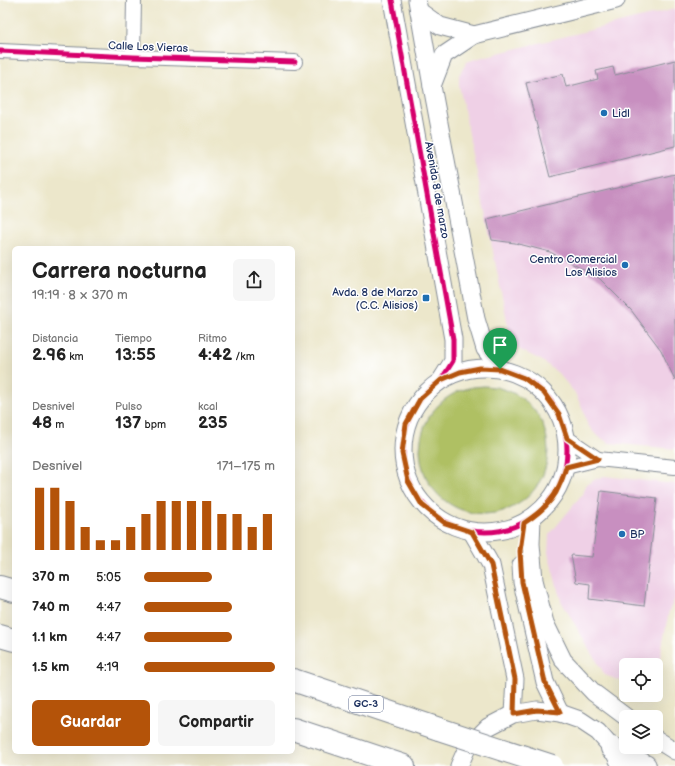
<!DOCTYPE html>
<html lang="es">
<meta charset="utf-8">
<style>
:root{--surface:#fff;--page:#f6f6f6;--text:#222;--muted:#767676;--accent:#b45309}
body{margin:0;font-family:"Balsamiq Sans",sans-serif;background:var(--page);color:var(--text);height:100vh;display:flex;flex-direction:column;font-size:15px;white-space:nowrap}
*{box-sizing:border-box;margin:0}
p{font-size:13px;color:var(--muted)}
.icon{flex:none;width:22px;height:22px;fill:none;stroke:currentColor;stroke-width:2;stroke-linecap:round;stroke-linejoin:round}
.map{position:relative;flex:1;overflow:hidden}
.side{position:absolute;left:12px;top:246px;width:283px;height:508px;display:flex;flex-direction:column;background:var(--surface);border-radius:6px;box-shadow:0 4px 16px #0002}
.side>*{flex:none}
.tools{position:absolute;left:619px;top:658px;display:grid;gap:8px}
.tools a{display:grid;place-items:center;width:44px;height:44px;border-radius:6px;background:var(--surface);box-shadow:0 4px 16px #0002;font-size:20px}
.pin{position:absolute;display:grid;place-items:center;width:34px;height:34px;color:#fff;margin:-41px -17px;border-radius:50% 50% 50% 0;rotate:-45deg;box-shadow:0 0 4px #0007}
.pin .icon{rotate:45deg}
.round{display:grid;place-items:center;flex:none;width:42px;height:42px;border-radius:6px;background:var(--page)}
.overview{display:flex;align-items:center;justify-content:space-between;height:68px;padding:0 20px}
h1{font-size:22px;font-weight:700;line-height:30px}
.metrics{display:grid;grid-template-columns:repeat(3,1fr);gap:6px;height:68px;padding:4px 20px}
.metrics div{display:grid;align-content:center}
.metrics b{font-size:17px;font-weight:700}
.metrics small{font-size:11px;font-weight:400}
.metrics p{font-size:11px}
.chart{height:112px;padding:8px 20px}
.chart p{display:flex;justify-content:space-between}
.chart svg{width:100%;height:72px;margin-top:4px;stroke:var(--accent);stroke-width:6}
.cta{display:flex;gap:8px;margin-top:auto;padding:8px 20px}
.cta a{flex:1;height:46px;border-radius:6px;background:var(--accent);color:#fff;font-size:16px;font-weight:700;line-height:46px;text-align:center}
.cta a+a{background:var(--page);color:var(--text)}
ul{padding:0 20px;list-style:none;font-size:13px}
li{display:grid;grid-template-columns:64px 48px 1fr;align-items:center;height:30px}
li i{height:10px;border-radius:5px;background:var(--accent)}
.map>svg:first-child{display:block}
</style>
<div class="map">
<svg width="675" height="766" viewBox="0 0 675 766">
<rect width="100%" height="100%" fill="#fff"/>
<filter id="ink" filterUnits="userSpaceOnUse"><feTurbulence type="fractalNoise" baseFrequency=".025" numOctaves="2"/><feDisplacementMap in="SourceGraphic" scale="8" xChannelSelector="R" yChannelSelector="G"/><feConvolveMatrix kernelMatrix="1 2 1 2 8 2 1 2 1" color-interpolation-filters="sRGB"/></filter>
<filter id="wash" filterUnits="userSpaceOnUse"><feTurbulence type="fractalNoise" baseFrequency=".012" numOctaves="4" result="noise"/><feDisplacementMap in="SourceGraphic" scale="16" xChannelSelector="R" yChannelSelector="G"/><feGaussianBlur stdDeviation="0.9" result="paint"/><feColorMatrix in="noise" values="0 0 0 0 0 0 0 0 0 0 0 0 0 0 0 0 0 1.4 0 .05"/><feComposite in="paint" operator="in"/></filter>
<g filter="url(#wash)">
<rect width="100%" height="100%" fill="#ece7cb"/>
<g fill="#efd0e6">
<polygon points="675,9 675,449 609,443 596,435 587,424 584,412 575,393 558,373 541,360 520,350 511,340 459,85 459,75 467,62 475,59"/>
<polygon points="604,476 675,484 675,598 669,611 660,658 656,666 656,665 626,665 626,680 618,680 605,675 561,601 548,553 549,535 582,495 586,485 594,480"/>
</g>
<circle fill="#afc064" stroke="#657861" cx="484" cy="450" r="64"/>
<g id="blocks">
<g fill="#c88fc0">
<polygon points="675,60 675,146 550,177 526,83 563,74 566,87 598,79 596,71 613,67 615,75"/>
<polygon points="675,174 675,380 661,350 631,310 599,278 550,252 515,243 492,240 487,219"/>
<polygon points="601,491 657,498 644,606 589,599 590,584 576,582 571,555 592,557"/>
</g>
</g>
</g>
<g filter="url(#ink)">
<use href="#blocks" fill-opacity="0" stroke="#848b94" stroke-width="1"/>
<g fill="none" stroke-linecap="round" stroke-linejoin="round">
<defs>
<g id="minor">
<polyline points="0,51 133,57 295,62"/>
<polyline points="133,57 134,0"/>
<polyline points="567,438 598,459"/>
<polyline points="566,467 598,459 675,467"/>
</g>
<g id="tertiary">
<polyline points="392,0 453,339 453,361 441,380"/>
<polyline points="417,0 432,86 476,319 485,349 500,369"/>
<polyline points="419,11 440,26 474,35"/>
<polyline points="432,86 444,55 474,35 616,0"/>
<circle cx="485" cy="450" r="82"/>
<polyline points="532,518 531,544 534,580 545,623 563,660 594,693 626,717"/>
<polyline points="472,532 491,565 515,679 513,714"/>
<polyline points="521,565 522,582 545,682 560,713"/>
<polyline points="656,739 675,751"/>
<polyline points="459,766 467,748 488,727 513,714 537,710 560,713 580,720 598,732 612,748 621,766"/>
</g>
<g id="motorway">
<polyline points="0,587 14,591"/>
<polyline points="0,636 14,640"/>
<polyline points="293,680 439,729"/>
<polyline points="293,729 404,766"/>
<polyline points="612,748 645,766"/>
</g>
</defs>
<use href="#minor" stroke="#848b94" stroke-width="16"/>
<use href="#tertiary" stroke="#848b94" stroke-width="19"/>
<use href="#motorway" stroke="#848b94" stroke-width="24"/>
<use href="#minor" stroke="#fff" stroke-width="14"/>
<use href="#tertiary" stroke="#fff" stroke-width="17"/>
<use href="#motorway" stroke="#fff" stroke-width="22"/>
<defs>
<polyline id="motorway-bridge" points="439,729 552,766"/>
</defs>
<use href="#motorway-bridge" stroke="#848b94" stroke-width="24" stroke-linecap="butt"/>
<use href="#motorway-bridge" stroke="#fff" stroke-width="22"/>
<defs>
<g id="cycleway">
<polyline points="392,0 453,339 453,361 441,380"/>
<polyline points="0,51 133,57 295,62"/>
<circle cx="485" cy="450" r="82"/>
</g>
</defs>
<use href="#cycleway" stroke="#fff" stroke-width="8"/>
<use href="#cycleway" stroke="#d6006c" stroke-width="5"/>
</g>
</g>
<g fill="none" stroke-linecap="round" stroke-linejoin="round" filter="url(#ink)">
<defs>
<path id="route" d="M480 368 500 369 524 378 544 393 559 414 567 438 598 459 566 467C564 474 562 480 559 486 553 502 538 514 524 523L520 551 522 582 545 682 560 712 537 710 514 714 515 679 491 565 472 532 445 523 422 505 408 481 402 453 406 424 420 399 441 380 460 372Z"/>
</defs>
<use href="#route" stroke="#fff" stroke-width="8"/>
<use href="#route" stroke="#b45309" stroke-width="5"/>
</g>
<g fill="#1f6fb2" stroke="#fff" stroke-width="1.5">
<circle cx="604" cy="113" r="4"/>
<circle cx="625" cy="265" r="4"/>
<rect x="422" y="294" width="8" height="8" rx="2"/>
<circle cx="622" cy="534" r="4"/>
</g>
<g text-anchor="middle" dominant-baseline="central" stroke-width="3" stroke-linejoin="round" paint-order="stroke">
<rect fill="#fff" stroke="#5f6d8e" stroke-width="1" x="349" y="696" width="34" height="16" rx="3"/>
<g font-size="10" font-weight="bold" fill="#1b2f5e">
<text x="366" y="704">GC-3</text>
</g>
<g font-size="11" fill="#1b2f5e" stroke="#fff">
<text transform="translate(148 47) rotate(2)">Calle Los Vieras</text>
<text transform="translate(437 190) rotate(80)">Avenida 8 de marzo</text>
</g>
<g font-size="11" fill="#1b2f5e" stroke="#fff" text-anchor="start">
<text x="612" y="113">Lidl</text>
<text x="617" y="259" text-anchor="end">Centro Comercial<tspan x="617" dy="13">Los Alisios</tspan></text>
<text x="418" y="292" text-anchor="end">Avda. 8 de Marzo<tspan x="418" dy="13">(C.C. Alisios)</tspan></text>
<text x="630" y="534">BP</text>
</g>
</g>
</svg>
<div class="tools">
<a><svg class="icon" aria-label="locate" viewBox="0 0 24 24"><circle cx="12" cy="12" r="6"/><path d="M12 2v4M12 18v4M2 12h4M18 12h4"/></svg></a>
<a><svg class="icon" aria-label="layers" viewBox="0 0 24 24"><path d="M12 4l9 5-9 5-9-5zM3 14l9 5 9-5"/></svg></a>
</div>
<div class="pin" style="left:500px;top:369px;background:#1e9e55"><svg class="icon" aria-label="arrive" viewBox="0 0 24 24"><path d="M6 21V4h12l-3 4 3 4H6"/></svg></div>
<section class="side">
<div class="overview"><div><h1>Carrera nocturna</h1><p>19:19 · 8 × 370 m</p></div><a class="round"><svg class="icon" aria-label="share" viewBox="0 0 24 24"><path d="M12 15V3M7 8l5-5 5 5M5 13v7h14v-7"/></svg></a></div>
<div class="metrics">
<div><p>Distancia</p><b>2.96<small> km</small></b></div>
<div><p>Tiempo</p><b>13:55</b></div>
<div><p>Ritmo</p><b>4:42<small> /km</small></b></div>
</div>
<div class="metrics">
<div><p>Desnivel</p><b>48<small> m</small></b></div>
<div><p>Pulso</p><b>137<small> bpm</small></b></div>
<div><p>kcal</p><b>235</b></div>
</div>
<div class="chart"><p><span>Desnivel</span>171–175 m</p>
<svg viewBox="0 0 160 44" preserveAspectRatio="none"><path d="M5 44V6M15 44V6M25 44V14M35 44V30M45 44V38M55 44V38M65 44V30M75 44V22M85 44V14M95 44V14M105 44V14M115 44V14M125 44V22M135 44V22M145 44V30M155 44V22"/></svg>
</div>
<ul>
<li><b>370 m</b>5:05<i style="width:52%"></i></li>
<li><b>740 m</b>4:47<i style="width:67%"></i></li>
<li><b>1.1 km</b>4:47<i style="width:67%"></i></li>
<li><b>1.5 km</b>4:19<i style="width:100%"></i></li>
</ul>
<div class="cta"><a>Guardar</a><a>Compartir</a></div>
</section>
</div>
